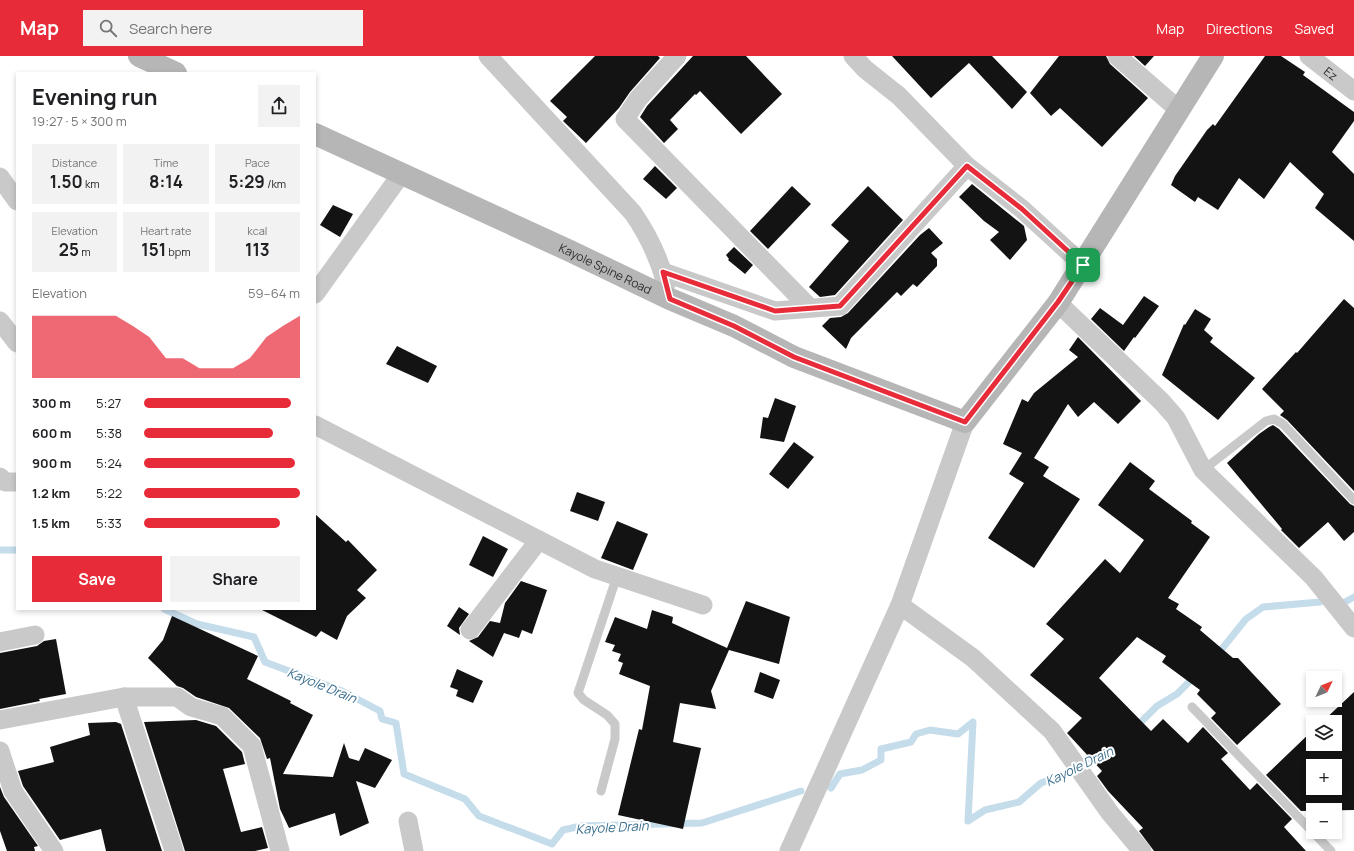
<!DOCTYPE html>
<meta charset="utf-8">
<style>
:root{--surface:#fff;--page:#f2f2f2;--text:#202124;--muted:#757577;--accent:#e72b38}
body{margin:0;font-family:Manrope,sans-serif;background:var(--page);color:var(--text);height:100vh;display:flex;flex-direction:column;font-size:15px;white-space:nowrap}
*{box-sizing:border-box;margin:0}
p{font-size:13px;color:var(--muted)}
.icon{flex:none;width:22px;height:22px;fill:none;stroke:currentColor;stroke-width:2;stroke-linecap:round;stroke-linejoin:round}
.map{position:relative;flex:1;overflow:hidden}
.details{position:absolute;left:16px;top:16px;width:300px;height:538px;display:flex;flex-direction:column;background:var(--surface);border-radius:0px;box-shadow:0 2px 6px #0003}
.details>*{flex:none}
.needle{width:26px;rotate:47deg}
.tools{position:absolute;left:1306px;top:615px;display:grid;gap:8px}
.tools a{display:grid;place-items:center;width:36px;height:36px;border-radius:0px;background:var(--surface);box-shadow:0 2px 6px #0003;font-size:20px}
.pin{position:absolute;display:grid;place-items:center;width:34px;height:34px;color:#fff;margin:-17px;border-radius:8px;box-shadow:0 2px 6px #0006}
.round{display:grid;place-items:center;flex:none;width:42px;height:42px;border-radius:0px;background:var(--page)}
.summary{display:flex;align-items:center;justify-content:space-between;height:68px;padding:0 16px}
h1{font-size:22px;font-weight:700;line-height:30px}
.metrics{display:grid;grid-template-columns:repeat(3,1fr);gap:6px;height:68px;padding:4px 16px}
.metrics div{display:grid;align-content:center;border-radius:0px;background:var(--page);text-align:center}
.metrics b{font-size:17px;font-weight:700}
.metrics small{font-size:11px;font-weight:400}
.metrics p{font-size:11px}
.chart{height:112px;padding:8px 16px}
.chart p{display:flex;justify-content:space-between}
.chart svg{width:100%;height:72px;margin-top:4px;fill:var(--accent);opacity:.7}
.button{display:flex;gap:8px;margin-top:auto;padding:8px 16px}
.button a{flex:1;height:46px;border-radius:0px;background:var(--accent);color:#fff;font-size:16px;font-weight:700;line-height:46px;text-align:center}
.button a+a{background:var(--page);color:var(--text)}
ul{padding:0 16px;list-style:none;font-size:13px}
li{display:grid;grid-template-columns:64px 48px 1fr;align-items:center;height:30px}
li i{height:10px;border-radius:5px;background:var(--accent)}
header{display:flex;align-items:center;gap:24px;box-sizing:border-box;height:56px;padding:0 20px;background:var(--accent);color:#fff}
header strong{font-size:19px}
nav{display:flex;gap:22px;margin-inline-start:auto;font-size:14px}
.search{width:280px;height:36px;background:var(--page);display:flex;align-items:center;gap:10px;box-sizing:border-box;padding:0 14px;border-radius:0px;color:var(--muted);font-size:15px}
.map>svg:first-child{display:block}
</style>
<header>
<strong>Map</strong>
<div class="search"><svg class="icon" aria-label="search" viewBox="0 0 24 24"><circle cx="10" cy="10" r="6"/><path d="M15 15l6 6"/></svg>Search here</div>
<nav><a>Map</a><a>Directions</a><a>Saved</a></nav>
</header>
<div class="map">
<svg width="1354" height="795" viewBox="0 0 1354 795">
<rect width="100%" height="100%" fill="#fff"/>
<g fill="none" stroke-linecap="round" stroke-linejoin="round">
<g stroke="#c5dceb" stroke-width="7">
<polyline points="0,494 17,494"/>
<polyline points="1345,546 1354,541"/>
<polyline points="164,553 197,568 254,581 265,606 342,635 380,655 382,663 396,667 404,718 465,743 479,760 552,788 563,774 581,770 702,767 801,735"/>
<polyline points="1217,599 1246,563 1263,551 1320,546"/>
<polyline points="1135,672 1157,650 1177,638 1195,620"/>
<polyline points="831,732 840,718 862,714 881,704 881,693 911,686 916,678 930,674 958,678 973,666 968,765 985,754 1019,746 1041,727 1075,714 1100,701"/>
</g>
</g>
<g fill="#131313" fill-rule="evenodd">
<polygon points="595,0 658,0 660,2 630,36 619,52 586,87 563,65 567,61 550,45"/>
<polygon points="693,0 746,0 782,38 741,78 700,35 696,39 695,38 670,64 678,73 664,87 640,61 647,50"/>
<polygon points="892,0 992,0 1027,36 1012,53 969,7 931,42"/>
<polygon points="1059,0 1106,0 1110,8 1148,42 1102,91 1060,52 1051,60 1030,37"/>
<polygon points="1134,0 1154,0 1145,10"/>
<polygon points="1265,0 1281,0 1305,16 1303,19 1354,56 1354,65 1332,96 1354,118 1354,185 1315,152 1324,138 1290,106 1264,143 1239,122 1218,154 1198,141 1195,146 1171,129 1175,120 1207,74 1213,68 1215,70"/>
<polygon points="655,110 677,132 666,143 643,123"/>
<polygon points="972,128 1024,170 1027,184 1010,204 990,184 999,176 984,165 959,141"/>
<polygon points="792,130 811,148 768,193 750,175"/>
<polygon points="868,130 903,164 835,239 820,241 809,231 849,185 831,169"/>
<polygon points="333,149 353,158 340,181 320,169"/>
<polygon points="929,172 943,187 931,197 937,203 937,210 917,231 913,228 901,240 897,236 851,282 846,293 822,270 830,262 841,261 848,257 920,179"/>
<polygon points="734,191 753,209 745,218 728,204 729,203 726,199"/>
<polygon points="1144,240 1159,250 1135,282 1134,281 1124,295 1091,263 1100,252 1123,269"/>
<polygon points="1344,243 1354,252 1354,435 1287,364 1280,359 1284,355 1262,333 1296,296 1297,297"/>
<polygon points="1195,253 1211,263 1204,274 1213,282 1210,286 1255,322 1218,364 1162,319 1184,268 1185,269"/>
<polygon points="1078,281 1141,345 1118,368 1094,346 1078,361 1068,348 1034,402 1049,411 1043,420 1080,443 1034,512 988,482 1024,427 1009,418 1022,397 1003,388 1022,343 1028,346 1034,337 1078,301 1069,294"/>
<polygon points="397,290 437,310 428,327 386,308"/>
<polygon points="775,342 796,350 784,386 760,382 763,361 768,362"/>
<polygon points="1273,369 1279,373 1350,448 1354,450 1354,476 1344,485 1328,466 1299,492 1281,474 1282,473 1227,407 1259,378 1269,371"/>
<polygon points="794,386 814,401 788,433 769,418"/>
<polygon points="1130,406 1155,425 1149,433 1192,465 1191,467 1210,481 1168,542 1179,548 1176,553 1202,571 1200,574 1233,602 1238,602 1281,648 1237,689 1211,662 1216,657 1197,638 1200,634 1162,606 1166,600 1137,581 1099,622 1151,675 1163,663 1188,687 1203,671 1228,697 1221,703 1250,734 1257,727 1292,763 1284,771 1306,795 1154,795 1139,775 1143,772 1108,735 1097,720 1102,715 1067,677 1082,662 1030,619 1064,583 1046,568 1105,503 1120,517 1144,484 1098,449"/>
<polygon points="577,436 605,446 598,465 570,455"/>
<polygon points="315,458 346,486 348,484 377,514 357,534 366,542 347,560 337,584 321,575 316,581 260,553 315,553"/>
<polygon points="617,465 648,478 633,514 601,502"/>
<polygon points="483,480 508,493 493,521 469,509"/>
<polygon points="521,525 547,534 532,578 522,574 519,582 504,577 493,601 469,585 478,581 490,565 500,567 505,547"/>
<polygon points="746,545 790,561 779,608 729,594 711,635 716,653 680,647 673,686 701,692 683,773 618,759 639,673 642,674 650,630 619,618 623,607 618,605 621,598 612,595 615,589 605,586 615,561 647,573 652,554 673,561 672,567 727,592"/>
<polygon points="459,551 469,558 459,572 460,579 447,570"/>
<polygon points="172,560 258,600 247,623 291,645 290,647 313,659 283,718 333,721 344,687 349,702 359,705 365,692 392,704 375,732 356,725 369,767 340,780 335,757 289,772 280,753 270,702 267,703 260,682 229,652 196,641 183,632 177,630 148,602 163,584"/>
<polygon points="56,583 66,638 39,643 40,645 0,653 0,597 37,590 44,585"/>
<polygon points="457,613 483,625 473,647 456,640 458,634 450,631"/>
<polygon points="760,616 780,624 773,643 754,636"/>
<path d="M1354 636V754L1301 755 1266 719 1313 674V688H1335V666H1322ZM1313 710H1335V732H1313Z"/>
<polygon points="196,664 216,670 242,696 245,708 223,713 241,776 262,771 268,792 255,795 185,795 144,666"/>
<polygon points="116,666 121,668 162,795 106,795 101,773 60,784 23,730 18,715 54,706 50,691 90,679 88,667"/>
<polygon points="0,731 4,741 38,790 34,791 35,795 7,795 0,775"/>
</g>
<g fill="none" stroke-linecap="round" stroke-linejoin="round">
<g stroke="#c9c9c9" stroke-width="9">
<polyline points="1203,414 1266,365 1274,363 1283,368 1354,444"/>
<polyline points="1192,651 1331,795"/>
<polyline points="601,735 615,683 615,668 607,659 584,644 578,637 617,520"/>
</g>
<g stroke="#c9c9c9" stroke-width="19">
<path d="M488 0 633 157C648 179 659 201 666 228"/>
<polyline points="677,0 638,43 625,63 810,252"/>
<polyline points="853,0 865,13 899,40 967,110 1022,153 1083,209"/>
<polyline points="1117,0 1179,54"/>
<path id="s1" d="M1309 0 1354 35"/>
<polyline points="0,121 17,145"/>
<polyline points="663,216 775,255 840,250 967,110"/>
<polyline points="315,238 402,117"/>
<polyline points="1058,247 1162,346 1176,362 1203,414 1314,522 1354,572"/>
<polyline points="0,265 17,287"/>
<polyline points="315,369 595,513 703,549"/>
<polyline points="0,421 5,426 17,426"/>
<polyline points="900,549 973,602 1052,675 1110,757 1142,795"/>
<polyline points="470,574 539,484"/>
<polyline points="0,586 35,579"/>
<polyline points="124,641 174,795"/>
<polyline points="0,664 124,641 177,641 191,651 222,660 252,690 280,795"/>
<polyline points="0,695 13,735 54,795"/>
<polyline points="408,765 414,795"/>
<polyline points="789,795 900,549 965,366"/>
</g>
<g stroke="#b6b6b6" stroke-width="22">
<polyline points="139,0 176,17"/>
<path id="s2" d="M315 78 570 195 670 243 734 270 794 301 965 366 1058 247 1213 0"/>
</g>
</g>
<g fill="none" stroke-linecap="round" stroke-linejoin="round">
<defs>
<polygon id="route" points="967,110 1022,153 1083,209 1058,246 965,366 794,301 734,270 670,243 663,216 775,255 840,250"/>
</defs>
<use href="#route" stroke="#fff" stroke-width="8"/>
<use href="#route" stroke="#e72b38" stroke-width="5"/>
</g>
<g text-anchor="middle" dominant-baseline="central" stroke-width="4" stroke-linejoin="round" paint-order="stroke">
<g font-size="12" fill="#2c2c2c" stroke="#fff">
<text stroke="none"><textPath href="#s1" startOffset="28">Ez</textPath></text>
<text stroke="none"><textPath href="#s2" startOffset="320">Kayole Spine Road</textPath></text>
</g>
<g font-size="13" font-style="italic" fill="#3a6e8f" stroke="#fff">
<text transform="translate(322 629) rotate(22)">Kayole Drain</text>
<text transform="translate(1079 710) rotate(-26)">Kayole Drain</text>
<text transform="translate(612 771) rotate(-3)">Kayole Drain</text>
</g>
</g>
</svg>
<div class="tools">
<a><svg class="needle" viewBox="-14 -14 28 28"><path d="M0-13l5 13h-10z" fill="#e53935"/><path d="M0 13l5-13h-10z" fill="#757577"/></svg></a>
<a><svg class="icon" aria-label="layers" viewBox="0 0 24 24"><path d="M12 4l9 5-9 5-9-5zM3 14l9 5 9-5"/></svg></a>
<a>+</a>
<a>−</a>
</div>
<div class="pin" style="left:1083px;top:209px;background:#1e9e55"><svg class="icon" aria-label="arrive" viewBox="0 0 24 24"><path d="M6 21V4h12l-3 4 3 4H6"/></svg></div>
<section class="details">
<div class="summary"><div><h1>Evening run</h1><p>19:27 · 5 × 300 m</p></div><a class="round"><svg class="icon" aria-label="share" viewBox="0 0 24 24"><path d="M12 15V3M7 8l5-5 5 5M5 13v7h14v-7"/></svg></a></div>
<div class="metrics">
<div><p>Distance</p><b>1.50<small> km</small></b></div>
<div><p>Time</p><b>8:14</b></div>
<div><p>Pace</p><b>5:29<small> /km</small></b></div>
</div>
<div class="metrics">
<div><p>Elevation</p><b>25<small> m</small></b></div>
<div><p>Heart rate</p><b>151<small> bpm</small></b></div>
<div><p>kcal</p><b>113</b></div>
</div>
<div class="chart"><p><span>Elevation</span>59–64 m</p>
<svg viewBox="0 0 160 44" preserveAspectRatio="none"><path d="M0 44V6L10 6L20 6L30 6L40 6L50 6L60 12L70 19L80 32L90 32L100 38L110 38L120 38L130 32L140 19L150 12L160 6V44z"/></svg>
</div>
<ul>
<li><b>300 m</b>5:27<i style="width:94%"></i></li>
<li><b>600 m</b>5:38<i style="width:83%"></i></li>
<li><b>900 m</b>5:24<i style="width:97%"></i></li>
<li><b>1.2 km</b>5:22<i style="width:100%"></i></li>
<li><b>1.5 km</b>5:33<i style="width:87%"></i></li>
</ul>
<div class="button"><a>Save</a><a>Share</a></div>
</section>
</div>
